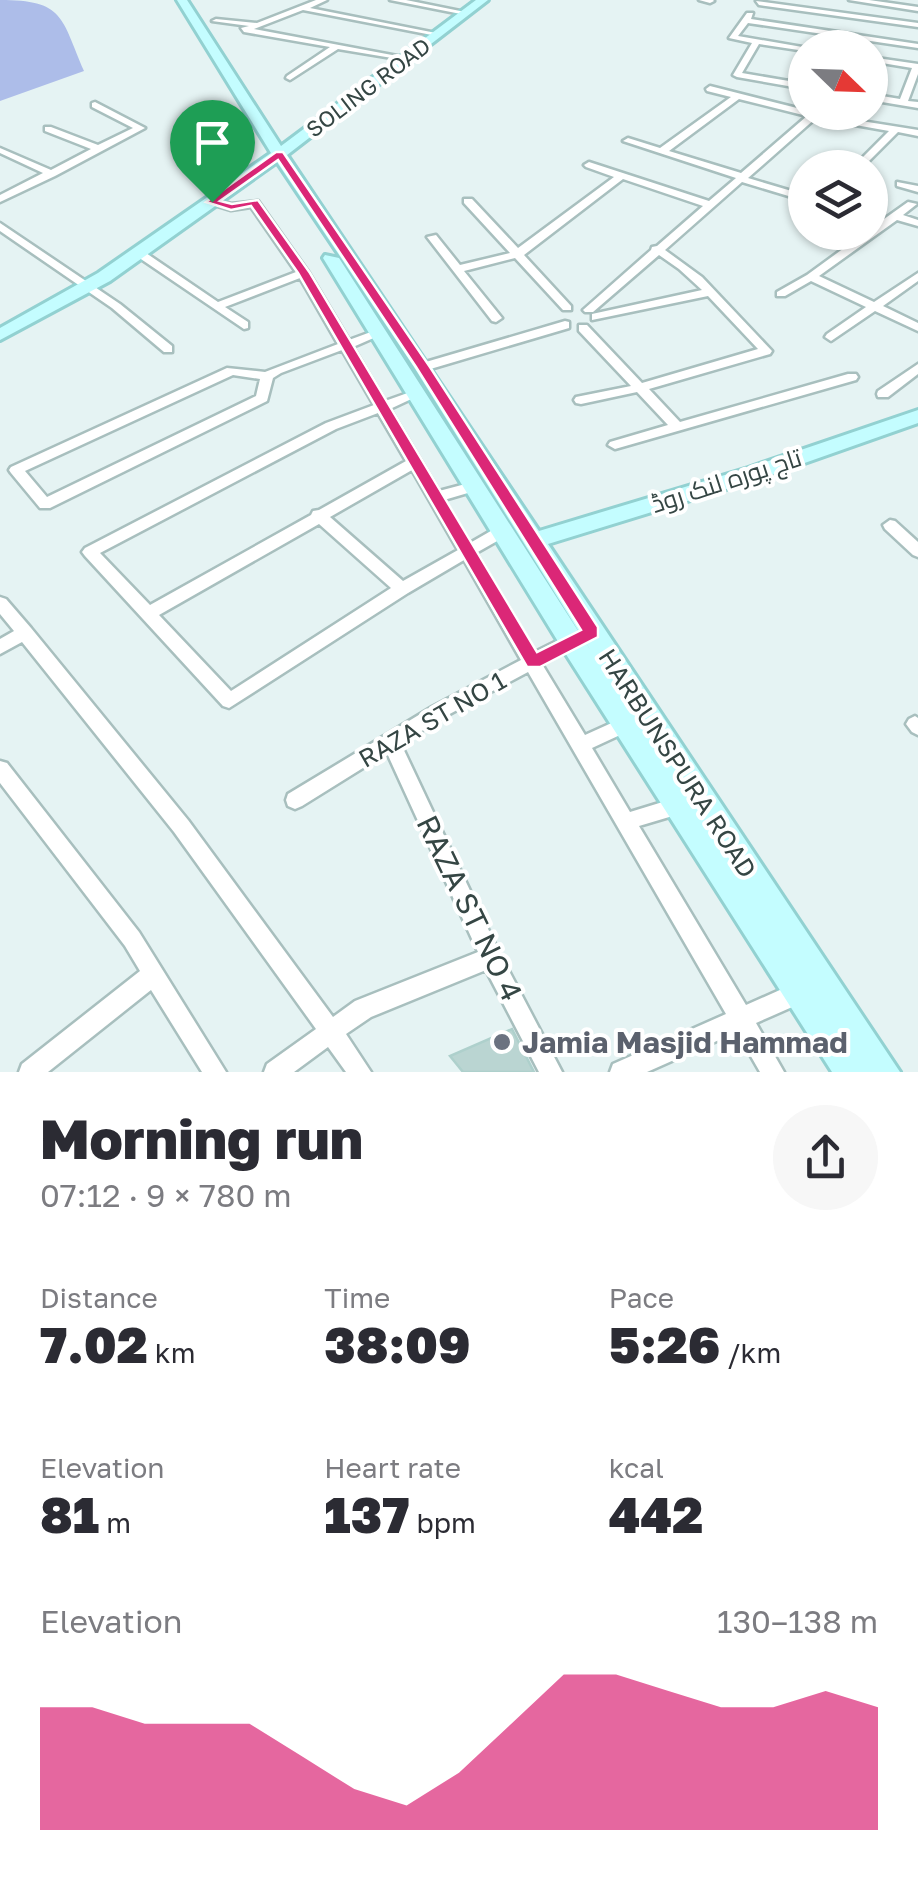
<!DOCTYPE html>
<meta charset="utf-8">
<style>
:root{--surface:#fff;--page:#f7f7f7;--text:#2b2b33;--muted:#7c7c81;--accent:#db2777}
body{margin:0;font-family:"Golos Text",Cairo,sans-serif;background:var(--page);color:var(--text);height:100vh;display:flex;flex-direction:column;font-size:38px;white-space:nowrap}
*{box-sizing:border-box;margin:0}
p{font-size:32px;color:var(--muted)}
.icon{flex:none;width:55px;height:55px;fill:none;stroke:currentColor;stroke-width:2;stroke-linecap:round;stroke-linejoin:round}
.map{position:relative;height:1072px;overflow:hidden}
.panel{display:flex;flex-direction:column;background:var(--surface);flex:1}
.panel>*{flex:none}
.needle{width:65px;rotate:113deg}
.fabs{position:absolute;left:788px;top:30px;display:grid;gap:20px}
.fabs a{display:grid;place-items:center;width:100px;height:100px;border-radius:50%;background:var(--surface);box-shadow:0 2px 8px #0004;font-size:50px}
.pin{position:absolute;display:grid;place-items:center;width:85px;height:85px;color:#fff;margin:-102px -42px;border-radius:50% 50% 50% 0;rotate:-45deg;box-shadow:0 0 10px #0007}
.pin .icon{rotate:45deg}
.round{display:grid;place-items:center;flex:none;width:105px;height:105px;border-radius:52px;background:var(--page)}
.summary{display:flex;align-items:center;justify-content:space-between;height:170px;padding:0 40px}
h1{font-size:55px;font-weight:800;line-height:75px}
.figures{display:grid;grid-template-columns:repeat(3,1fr);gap:15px;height:170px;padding:10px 40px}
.figures div{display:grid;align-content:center}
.figures b{font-size:50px;font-weight:800}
.figures small{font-size:28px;font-weight:400}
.figures p{font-size:28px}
.chart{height:280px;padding:20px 40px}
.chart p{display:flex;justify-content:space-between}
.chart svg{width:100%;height:180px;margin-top:10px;fill:var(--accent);opacity:.7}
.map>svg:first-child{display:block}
</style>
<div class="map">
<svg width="918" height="1072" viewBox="0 0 918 1072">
<rect width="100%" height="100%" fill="#e5f3f3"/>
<path fill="#adbde9" d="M0 0C64 0 61 17 84 71L0 101Z"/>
<polygon fill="#bad5d2" stroke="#aed0cc" stroke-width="2.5" points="512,1029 534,1072 463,1072 450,1056"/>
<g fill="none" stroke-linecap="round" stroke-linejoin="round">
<defs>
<g id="street">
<polygon points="316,0 327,0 310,8 441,34 437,36 303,10 254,29 408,58 404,60 338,49 290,80 286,78 287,76 330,47 244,32 241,28 249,26 212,21 216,19 257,23"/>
<polygon points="390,0 406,0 470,13 466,15"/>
<polygon points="699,0 713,0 714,1 710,3"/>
<polygon points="849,0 869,0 918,7 918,11"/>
<polygon points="756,1 918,23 918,27 759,5"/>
<polygon points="747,13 753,13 751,19 918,44 918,48 748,23 738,36 808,48 805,48 805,51 759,44 742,73 789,81 801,59 805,57 805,67 797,82 805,83 805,89 737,77 733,75 752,43 729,38"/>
<polygon points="870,57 918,64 918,74 908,101 918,102 918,108 870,100 870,94 900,99 912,68 870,61"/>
<path d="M710 86 805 110V112L918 130V136L898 132 862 168H852L889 131 816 118 748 178 805 195V201L742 182 665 250 702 277 772 351 770 354 649 389 680 422 848 374H856L858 377 856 380 615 449 608 445 610 442 668 425 637 392 581 404 576 403 574 400 576 397 631 386 579 331V325H587L642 383 758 349 708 296 592 320V314L702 290 679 269 659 255 593 312H585L583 310 651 250 652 247 657 246 703 206 623 179 524 255 571 306V310H563L515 258 464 271 502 318 496 322 492 321 427 237 436 235 460 265 510 253 464 203V199H472L518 248 614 177 586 167 584 165 589 162 709 201 736 178 623 141 628 138 660 148 731 97 707 91 706 89ZM739 99 807 116 741 173 669 151Z"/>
<polygon points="95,102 145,128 55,176 0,202 0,195 43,173 0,153 0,148 51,170 91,149 45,131 45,127 51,127 98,145 133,128 92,107 92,103"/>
<polygon points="897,182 918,186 918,192 897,186"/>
<path d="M212 198 231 204 258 201 309 273 349 340 379 329 385 333 353 347 385 401 416 390 422 394 390 409 439 491 473 482 480 487 478 490 444 500 470 543 496 528H506L508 532 506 536 476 553 535 652 571 634 577 636 579 641 577 646 542 664 585 735 627 716 633 719 636 724 633 729 592 748 630 812 679 797 686 800 688 806 686 812 639 826 746 1005 800 981 808 984 811 992 808 1000 756 1023 784 1072H760L737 1032 647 1072H610L613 1064 726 1014 528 672 444 717 401 744 498 950 562 1072H539L486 970 371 1017 346 1034 371 1072H346L328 1047 294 1072H264L267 1064 316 1029 174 832 22 642 0 654V639L14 631 0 614V597L6 599 31 628 188 820 333 1017 355 1001 478 952 387 753 302 806 295 809 288 806 286 800 288 794 432 707 521 660 464 560 408 593 229 708 223 706 85 556 82 552 85 548 326 423 374 405 342 350 281 373 273 378 267 401 50 508H40L11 473 9 470 11 467 227 368 265 372 338 344 300 278 225 307 248 322V328L244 329 135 255V251H143L218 302 296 272 251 207 231 210 208 203V199ZM233 375 260 379 256 396 47 497 25 471ZM378 413 406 461 319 510 313 511 311 515 150 605 100 553 336 429ZM412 470 458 550 403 581 330 517ZM319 524 391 588 231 691 159 615Z"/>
<polygon points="908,202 917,204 903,215 918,220 918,226 897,220 819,276 874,302 918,273 918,281 883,306 918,323 918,331 875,311 831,341 825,337 827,334 866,307 811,281 785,296 777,296 777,292 807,275 866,232 870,232 870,229"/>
<polygon points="0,223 120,304 172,346 172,352 164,352 112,308 0,231"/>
<polygon points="565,321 569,322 569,328 427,370 419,370 417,367 419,364"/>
<polygon points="918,364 918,374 888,397 878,397 877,394 878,391"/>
<polygon points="890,520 895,521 918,542 918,557 913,555 885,529 883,525"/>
<polygon points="915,716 918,718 918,735 912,732 906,724 909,719"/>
<polygon points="0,761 7,763 139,932 226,1072 202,1072 151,990 48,1072 19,1072 22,1064 140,971 125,946 0,783"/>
</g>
<polygon id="secondary" points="177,0 187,0 281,146 476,0 488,0 287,155 539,531 748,468 918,410 918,423 762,478 548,544 900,1072 832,1072 562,648 323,258 325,255 339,258 591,651 414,367 277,162 110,281 0,340 0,328 98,273 271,153"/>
</defs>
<use href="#street" stroke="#a8bfbe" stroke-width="5"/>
<use href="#secondary" stroke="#92d1d1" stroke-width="6"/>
<use href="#street" fill="#fff" fill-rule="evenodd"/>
<use href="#secondary" fill="#c4fdff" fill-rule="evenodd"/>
</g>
<path fill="#db2777" stroke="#fff" stroke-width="2.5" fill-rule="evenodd" d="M276 152H283L430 367 598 627V637L540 667H527L298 273 251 206 231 210 206 202ZM278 160 416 367 581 630 537 652 310 273 258 200 232 204 220 201Z"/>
<circle fill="#6b7280" stroke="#fff" stroke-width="4" cx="502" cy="1042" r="10"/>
<g text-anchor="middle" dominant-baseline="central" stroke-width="8" stroke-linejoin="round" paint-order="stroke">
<g font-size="22" fill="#354644" stroke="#fff">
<text transform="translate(368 87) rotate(-37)">SOLING ROAD</text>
</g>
<g font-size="25" fill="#354644" stroke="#fff">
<text transform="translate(726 480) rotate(-18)">تاج پورہ لنک روڈ</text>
<text transform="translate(432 719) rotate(-30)">RAZA ST NO 1</text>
<text transform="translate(678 763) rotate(57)">HARBUNSPURA ROAD</text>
</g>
<g font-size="30" fill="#354644" stroke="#fff">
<text transform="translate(470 908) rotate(64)">RAZA ST NO 4</text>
</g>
<g font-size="30" font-weight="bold" fill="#5b616d" stroke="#fff" text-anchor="start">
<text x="522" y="1042">Jamia Masjid Hammad</text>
</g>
</g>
</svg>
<div class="fabs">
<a><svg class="needle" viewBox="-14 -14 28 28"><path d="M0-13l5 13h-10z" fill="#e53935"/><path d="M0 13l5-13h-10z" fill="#7c7c81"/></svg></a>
<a><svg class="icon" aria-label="layers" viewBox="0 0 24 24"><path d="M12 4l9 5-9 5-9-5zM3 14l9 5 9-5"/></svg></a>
</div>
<div class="pin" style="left:212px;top:202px;background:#1e9e55"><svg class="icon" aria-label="arrive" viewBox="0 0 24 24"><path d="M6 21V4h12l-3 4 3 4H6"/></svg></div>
</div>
<section class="panel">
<div class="summary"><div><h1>Morning run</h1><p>07:12 · 9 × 780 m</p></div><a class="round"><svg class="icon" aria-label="share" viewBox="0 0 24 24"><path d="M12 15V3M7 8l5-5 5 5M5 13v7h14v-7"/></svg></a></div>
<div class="figures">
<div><p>Distance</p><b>7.02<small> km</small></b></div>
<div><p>Time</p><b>38:09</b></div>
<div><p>Pace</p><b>5:26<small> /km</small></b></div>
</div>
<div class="figures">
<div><p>Elevation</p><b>81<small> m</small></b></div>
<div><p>Heart rate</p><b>137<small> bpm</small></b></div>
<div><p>kcal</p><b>442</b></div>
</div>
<div class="chart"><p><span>Elevation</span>130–138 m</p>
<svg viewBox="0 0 160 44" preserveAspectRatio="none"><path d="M0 44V14L10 14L20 18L30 18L40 18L50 26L60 34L70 38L80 30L90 18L100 6L110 6L120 10L130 14L140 14L150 10L160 14V44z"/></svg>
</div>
</section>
